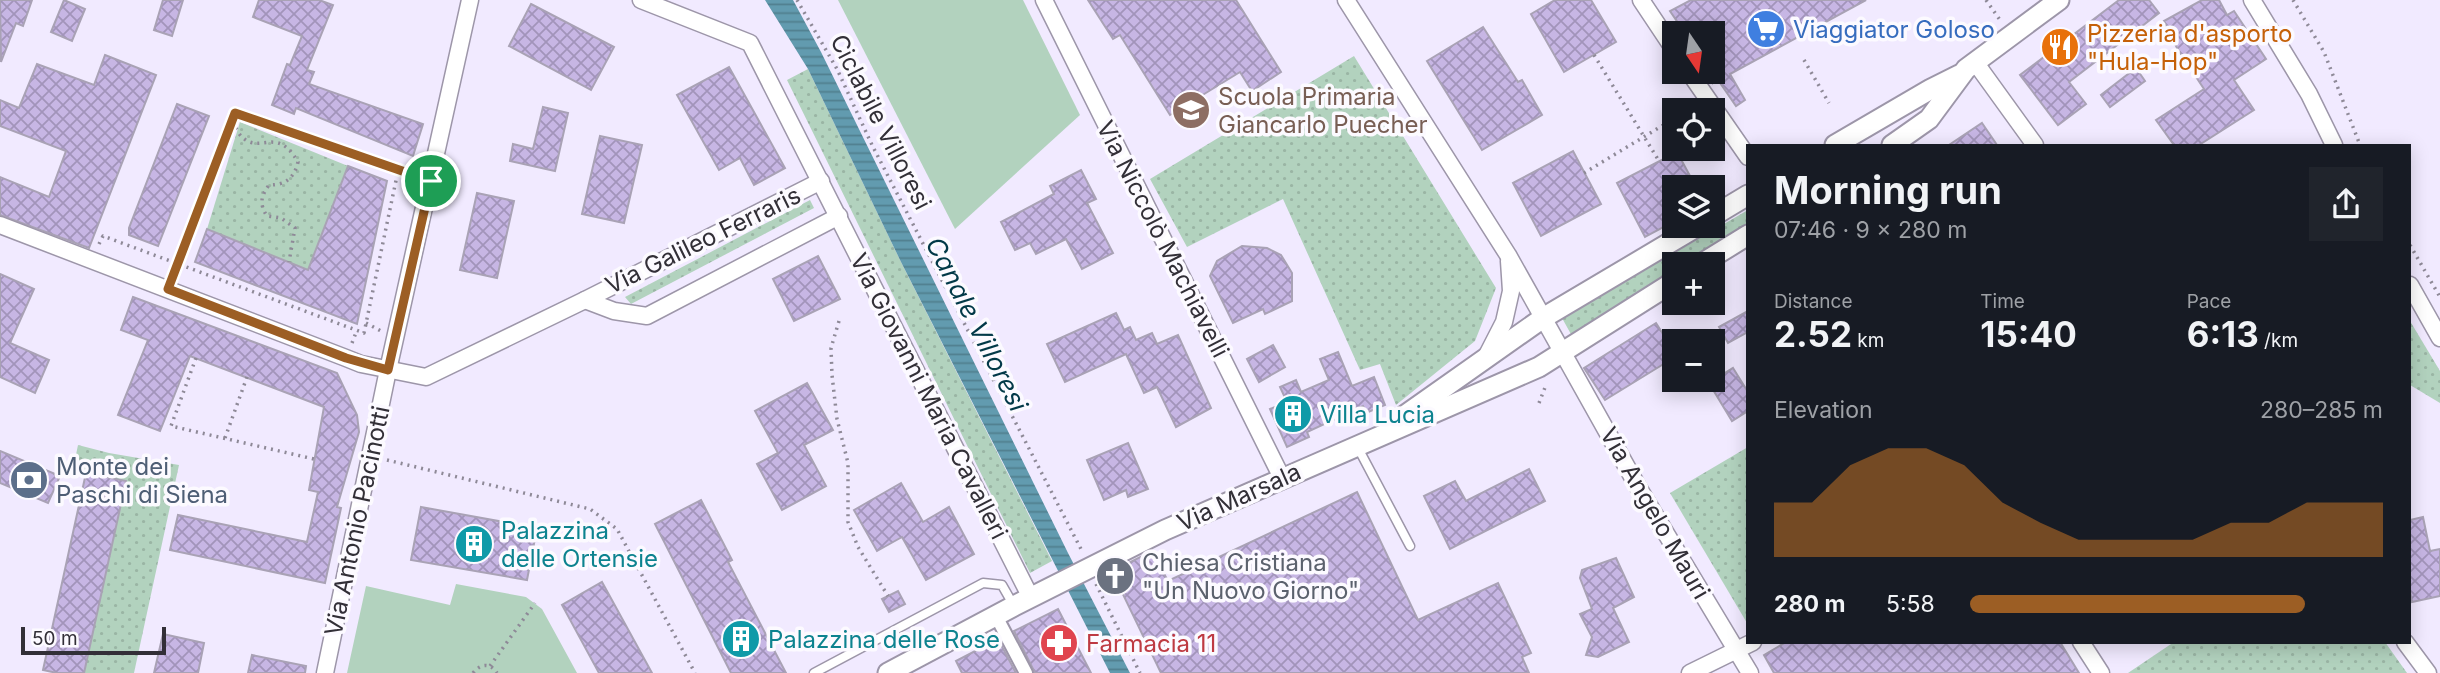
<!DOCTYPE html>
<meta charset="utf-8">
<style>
:root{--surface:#171b24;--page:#20242c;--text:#f1f3f6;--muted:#9ea1a6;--accent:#9c5e24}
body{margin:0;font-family:Inter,sans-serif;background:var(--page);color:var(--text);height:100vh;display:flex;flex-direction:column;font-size:26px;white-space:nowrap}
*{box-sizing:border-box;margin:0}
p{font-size:23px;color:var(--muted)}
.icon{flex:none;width:38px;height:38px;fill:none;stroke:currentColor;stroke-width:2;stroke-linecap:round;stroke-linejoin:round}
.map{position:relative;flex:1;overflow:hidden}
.drawer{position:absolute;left:1746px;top:144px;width:665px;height:500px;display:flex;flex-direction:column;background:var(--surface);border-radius:0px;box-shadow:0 4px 18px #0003}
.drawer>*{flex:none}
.needle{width:46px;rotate:167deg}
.fabs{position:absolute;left:1662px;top:21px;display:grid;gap:14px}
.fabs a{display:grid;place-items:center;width:63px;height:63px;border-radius:0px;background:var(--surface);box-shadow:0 4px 18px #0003;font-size:35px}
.scale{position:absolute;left:21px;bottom:18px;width:145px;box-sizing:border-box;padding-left:7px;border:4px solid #322f37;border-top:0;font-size:19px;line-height:24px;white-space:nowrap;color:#322f37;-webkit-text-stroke:5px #fcfaff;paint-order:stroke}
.pin{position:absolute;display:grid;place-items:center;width:60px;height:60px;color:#fff;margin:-30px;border:4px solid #fff;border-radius:50%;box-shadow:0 2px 7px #0007}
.round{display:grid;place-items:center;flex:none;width:74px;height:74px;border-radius:0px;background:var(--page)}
.head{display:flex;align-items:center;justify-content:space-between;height:119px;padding:0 28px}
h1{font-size:38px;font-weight:700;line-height:52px}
.stats{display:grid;grid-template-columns:repeat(3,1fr);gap:10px;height:119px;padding:7px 28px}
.stats div{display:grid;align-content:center}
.stats b{font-size:35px;font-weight:700}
.stats small{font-size:19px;font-weight:400}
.stats p{font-size:19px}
.chart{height:196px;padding:14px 28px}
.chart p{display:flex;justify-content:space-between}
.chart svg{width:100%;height:126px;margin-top:7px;fill:var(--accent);opacity:.7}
ul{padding:0 28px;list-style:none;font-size:23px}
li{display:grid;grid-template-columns:112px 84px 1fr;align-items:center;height:52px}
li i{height:18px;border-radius:9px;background:var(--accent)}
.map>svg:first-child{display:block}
</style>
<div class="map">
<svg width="2440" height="673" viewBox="0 0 2440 673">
<defs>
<pattern id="grass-dots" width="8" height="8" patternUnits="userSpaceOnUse" patternTransform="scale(1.75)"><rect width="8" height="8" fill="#b2d2be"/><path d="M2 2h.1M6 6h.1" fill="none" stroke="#9ab5a4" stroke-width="1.8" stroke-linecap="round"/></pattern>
<pattern id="water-rules" width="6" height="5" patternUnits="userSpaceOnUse" patternTransform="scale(1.75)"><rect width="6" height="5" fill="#629baf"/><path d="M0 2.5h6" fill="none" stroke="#517f8f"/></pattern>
<pattern id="building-cross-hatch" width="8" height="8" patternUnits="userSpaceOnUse" patternTransform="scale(1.75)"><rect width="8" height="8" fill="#c7b6e4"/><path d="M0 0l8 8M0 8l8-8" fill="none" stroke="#a294ba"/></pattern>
</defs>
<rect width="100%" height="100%" fill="#f1eaff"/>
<g fill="url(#grass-dots)">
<polygon points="1354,56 1496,288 1475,341 1396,405 1380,364 1360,370 1283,199 1187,247 1150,179"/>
<polygon points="808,69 901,262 1052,561 1030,573 787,80"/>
<polygon points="240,122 348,166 308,270 207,229"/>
<polygon points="810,200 814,208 631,304 625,297"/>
<polygon points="1748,210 1748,228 1691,264 1675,264 1675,274 1572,336 1562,318"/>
<polygon points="2410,321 2440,371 2440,403 2410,385"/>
<polygon points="78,445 109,453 179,465 134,673 84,673 125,481 73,469"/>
<polygon points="1748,447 1748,622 1747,623 1670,493"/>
<polygon points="2174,642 2385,642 2407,673 2128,673"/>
</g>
<g fill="#b2d2be">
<polygon points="838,0 1023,0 1080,115 955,229"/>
<polygon points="456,584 526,597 542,609 577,673 347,673 366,586 450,605"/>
</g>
<polygon fill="url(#water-rules)" points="765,0 793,0 821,52 1068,553 1130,673 1110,673 901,262 808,69"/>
<g fill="url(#building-cross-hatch)" stroke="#a9a2b5" stroke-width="2">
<polygon points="0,0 32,0 23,26 16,23 1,62"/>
<polygon points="64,0 85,9 72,41 51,32"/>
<polygon points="163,0 183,0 172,36 154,30"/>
<polygon points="259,0 319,0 333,5 307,70 314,72 309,84 423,124 413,156 296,108 294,114 272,105 287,64 290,65 302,36 253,17"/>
<polygon points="1088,0 1236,0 1281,72 1252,91 1240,72 1170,115 1120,35 1113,39"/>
<polygon points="1555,0 1591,0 1616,42 1564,72 1531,14"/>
<polygon points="1691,0 1866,0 1730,74 1745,100 1736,106 1718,80 1713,83 1713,33 1685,33 1670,11"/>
<polygon points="2119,0 2149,0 2159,13 2069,82 2086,104 2058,125 2020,75"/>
<polygon points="2202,0 2219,0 2227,15 2234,11 2266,59 2234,80 2254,110 2199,145 2174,145 2156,120 2204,89 2177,48 2164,21"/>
<polygon points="531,4 614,47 591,90 509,46"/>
<polygon points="1483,27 1518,82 1522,80 1542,115 1482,150 1427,61"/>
<polygon points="105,55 156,75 89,248 0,215 0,177 49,197 66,151 0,126 0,100 19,108 37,64 94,85"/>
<polygon points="729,67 785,168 754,185 740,158 719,170 677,95"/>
<polygon points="2136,68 2145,81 2110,107 2101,95"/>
<polygon points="177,104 209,116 158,246 129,235 129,228"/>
<polygon points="543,107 568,113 555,171 510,161 513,144 533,149"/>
<polygon points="1982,123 1997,145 1949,145"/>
<polygon points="600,136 642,145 624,223 582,214"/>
<polygon points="1573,151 1601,204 1541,236 1513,183"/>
<polygon points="1677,152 1696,187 1675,187 1675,221 1645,237 1617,183"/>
<polygon points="348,166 387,181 357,324 195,262 207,229 308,270"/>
<polygon points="1081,170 1096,199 1087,203 1113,253 1082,269 1066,239 1036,254 1030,243 1015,250 1001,222 1054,194 1050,186"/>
<polygon points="477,193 514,201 497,278 460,270"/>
<polygon points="1242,246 1267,248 1281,255 1292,273 1292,301 1265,314 1263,309 1233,323 1210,276 1217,261"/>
<polygon points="818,256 840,299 794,321 773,279"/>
<polygon points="0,274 34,289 10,343 49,360 35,393 0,377"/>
<polygon points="133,297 337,373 357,415 359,432 337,507 341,508 325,583 170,550 178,515 307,542 318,492 309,490 324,407 190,356 160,431 118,415 148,340 121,330"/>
<polygon points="1748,311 1748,332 1728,343 1719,327"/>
<polygon points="1116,313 1124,330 1130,327 1136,340 1152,333 1157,344 1178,335 1211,408 1176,427 1157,387 1144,393 1126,354 1065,382 1047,344"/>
<polygon points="1656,323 1675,353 1675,357 1605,400 1584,368"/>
<polygon points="1273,345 1285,367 1259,382 1247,359"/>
<polygon points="1338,352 1352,386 1374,377 1385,405 1366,413 1363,406 1307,432 1309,437 1287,447 1270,409 1287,402 1280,387 1296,380 1301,392 1329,380 1320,359"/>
<polygon points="1733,368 1748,392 1748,411 1732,421 1709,383"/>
<polygon points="807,383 833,430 804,445 826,486 782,510 757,464 778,453 755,411"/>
<polygon points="1128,443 1148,489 1128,497 1126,490 1104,500 1087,460"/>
<polygon points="0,451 60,476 48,503 0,483"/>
<polygon points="1529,469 1545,501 1450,549 1424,496 1455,481 1466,501"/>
<polygon points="86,473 126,481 84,673 57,673 43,670"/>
<polygon points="901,483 923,522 949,507 974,554 926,580 902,537 877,551 854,510"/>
<polygon points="1357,492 1418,620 1498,583 1531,653 1522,657 1529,673 1161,673 1119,586 1109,591 1101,577 1152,551 1168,581"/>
<polygon points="701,500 732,560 728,562 786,673 731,673 655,524"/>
<polygon points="421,507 537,528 527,580 411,560"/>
<polygon points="2423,517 2430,551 2440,549 2440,596 2412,602 2410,592 2410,520"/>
<polygon points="1616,558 1634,597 1613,608 1629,642 1598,657 1586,655 1592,637 1580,614 1592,609 1580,578 1582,570"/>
<polygon points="602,582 652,673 599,673 562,605"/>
<polygon points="898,591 905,604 889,612 882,599"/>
<polygon points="1058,609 1091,673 1035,673 1014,631"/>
<polygon points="163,634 204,643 198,673 154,673"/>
<polygon points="998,639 1016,673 962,673 956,661"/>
<polygon points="1786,642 2060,642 2079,673 1774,673 1764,655"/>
<polygon points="252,655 306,666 305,673 248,673"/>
</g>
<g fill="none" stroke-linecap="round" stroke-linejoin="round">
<defs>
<g id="service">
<polyline points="1357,446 1410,546"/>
<polyline points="814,673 983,583 1002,585 1014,606"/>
</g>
<polyline id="pedestrian" points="996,616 1026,673"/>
<g id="minor">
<polyline points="641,0 750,43 1031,598"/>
<polyline points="1044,0 1282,478"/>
<polyline points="1346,0 1508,255 1638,487 1750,673"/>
<polyline points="1641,0 1675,51"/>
<polyline points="2252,0 2309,94 2334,145"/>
<polyline points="1975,62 2035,145"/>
<polyline points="1689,72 1748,157"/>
<polyline points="0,225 346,358 361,364 426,377 585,300 821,181"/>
<polyline points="2410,285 2440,338"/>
<polyline points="585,300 614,311 647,316 839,216"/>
<polyline points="1485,359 1504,322 1511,291 1509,261"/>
<polyline points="2081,642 2101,673"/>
<polyline points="2405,642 2428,673"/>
<polyline points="325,673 388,370 470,0"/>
<polyline points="1690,673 1753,642"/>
</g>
<g id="tertiary">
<polyline points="1835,145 1931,89 1959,75"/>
<polyline points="1892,145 1929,119 1966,69 2059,0"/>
<polyline points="1713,216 1748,195"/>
<polyline points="1701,264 1748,235"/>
<polyline points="1404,416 1543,318 1698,226"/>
<polyline points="888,673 1014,606 1165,530 1539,367 1675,281"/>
</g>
</defs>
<use href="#service" stroke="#9d96a9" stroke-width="11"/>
<use href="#pedestrian" stroke="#9d96a9" stroke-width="16"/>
<use href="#minor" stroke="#9d96a9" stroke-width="19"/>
<use href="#tertiary" stroke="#9d96a9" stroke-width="23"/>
<g stroke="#8e8997" stroke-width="3.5" stroke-dasharray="2 5" stroke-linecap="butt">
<polyline points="797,0 837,69 872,145 1082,551"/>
<polyline points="1986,0 2000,20"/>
<polyline points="2293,0 2324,52 2360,145"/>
<polyline points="1594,55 1659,161"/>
<polyline points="1804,60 1829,103"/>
<path d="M232 122C235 126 238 133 241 136 260 156 276 124 298 162 294 178 286 185 269 185 261 196 259 204 267 216L281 218 295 228 289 262"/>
<polyline points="1584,173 1675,118"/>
<polyline points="99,244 103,236 364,333 398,171"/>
<polyline points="2410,245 2440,297"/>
<polyline points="173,274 235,113 413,175"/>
<polyline points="839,321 831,348 832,375 837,419 848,463 848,522 858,547 888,596"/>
<polyline points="366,323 381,331"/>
<polyline points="352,343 357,330"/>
<polyline points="196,358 171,426 314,459"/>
<polyline points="1539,403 1546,385"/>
<polyline points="225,438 247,377"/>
<polyline points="387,460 590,509 617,529 695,673"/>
<polyline points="1096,584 1140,673"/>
<polyline points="490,666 535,603"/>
<path d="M473 673C480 664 490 662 497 673"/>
</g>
<use href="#service" stroke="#fff" stroke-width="8"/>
<use href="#pedestrian" stroke="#fff" stroke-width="12"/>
<use href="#minor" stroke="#fff" stroke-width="16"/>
<use href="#tertiary" stroke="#fff" stroke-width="19"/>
</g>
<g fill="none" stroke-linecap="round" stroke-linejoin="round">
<defs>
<polygon id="route" points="235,113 431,181 388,370 346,358 168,289"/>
</defs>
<use href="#route" stroke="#fff" stroke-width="14"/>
<use href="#route" stroke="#9c5e24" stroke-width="9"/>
</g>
<defs>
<symbol id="supermarket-disc" viewBox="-11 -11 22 22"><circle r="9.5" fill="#3f7fe0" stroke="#fcfaff"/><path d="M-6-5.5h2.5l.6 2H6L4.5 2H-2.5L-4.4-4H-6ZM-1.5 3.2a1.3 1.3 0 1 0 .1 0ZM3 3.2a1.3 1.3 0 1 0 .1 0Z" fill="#fff"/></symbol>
<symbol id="restaurant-disc" viewBox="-11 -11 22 22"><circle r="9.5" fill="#e8710a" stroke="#fcfaff"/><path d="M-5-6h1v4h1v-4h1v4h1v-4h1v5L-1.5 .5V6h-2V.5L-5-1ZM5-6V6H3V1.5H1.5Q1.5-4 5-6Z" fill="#fff"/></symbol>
<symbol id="school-disc" viewBox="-11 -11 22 22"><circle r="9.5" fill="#8d6e63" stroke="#fcfaff"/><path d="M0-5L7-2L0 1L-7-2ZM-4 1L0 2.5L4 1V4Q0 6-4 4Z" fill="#fff"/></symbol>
<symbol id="building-disc" viewBox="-11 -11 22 22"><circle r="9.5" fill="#0f9aa8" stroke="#fcfaff"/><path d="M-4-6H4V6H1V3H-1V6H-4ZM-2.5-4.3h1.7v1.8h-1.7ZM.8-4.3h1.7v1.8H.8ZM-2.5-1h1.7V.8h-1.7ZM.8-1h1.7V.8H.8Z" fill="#fff"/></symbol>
<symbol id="bank-disc" viewBox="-11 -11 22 22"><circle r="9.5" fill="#5c6f8a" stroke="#fcfaff"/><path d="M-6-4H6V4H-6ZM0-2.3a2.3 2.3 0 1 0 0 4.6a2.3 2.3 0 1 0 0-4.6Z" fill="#fff"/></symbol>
<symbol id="church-disc" viewBox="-11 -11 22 22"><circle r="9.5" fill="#6b7280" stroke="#fcfaff"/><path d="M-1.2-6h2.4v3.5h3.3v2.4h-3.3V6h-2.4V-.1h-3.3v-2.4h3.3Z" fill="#fff"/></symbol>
<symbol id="pharmacy-disc" viewBox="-11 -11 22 22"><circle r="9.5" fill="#e0444e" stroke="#fcfaff"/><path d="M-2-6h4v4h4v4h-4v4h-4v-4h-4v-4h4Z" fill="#fff"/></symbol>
</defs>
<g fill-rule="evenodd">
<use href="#supermarket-disc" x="1744" y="7" width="44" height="44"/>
<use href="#restaurant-disc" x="2038" y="25" width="44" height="44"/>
<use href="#school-disc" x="1169" y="88" width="44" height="44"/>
<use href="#building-disc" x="1271" y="392" width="44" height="44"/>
<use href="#bank-disc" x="7" y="458" width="44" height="44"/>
<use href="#building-disc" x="452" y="522" width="44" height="44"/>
<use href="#church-disc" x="1093" y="554" width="44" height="44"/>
<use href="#building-disc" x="719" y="617" width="44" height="44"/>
<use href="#pharmacy-disc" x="1037" y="621" width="44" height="44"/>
</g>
<g text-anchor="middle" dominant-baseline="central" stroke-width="7" stroke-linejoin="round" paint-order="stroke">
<g font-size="24" fill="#366cbe" stroke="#fcfaff" text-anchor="start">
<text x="1793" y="29">Viaggiator Goloso</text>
</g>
<g font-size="24" fill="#c56008" stroke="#fcfaff" text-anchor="start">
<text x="2087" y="33">Pizzeria d'asporto<tspan x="2087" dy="28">"Hula-Hop"</tspan></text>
</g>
<g font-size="24" fill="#785e54" stroke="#fcfaff" text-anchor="start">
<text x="1218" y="96">Scuola Primaria<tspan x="1218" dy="28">Giancarlo Puecher</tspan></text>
</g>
<g font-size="24" fill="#322f37" stroke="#fcfaff">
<text transform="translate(881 122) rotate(63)">Ciclabile Villoresi</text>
<text transform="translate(1163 239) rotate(63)">Via Niccolò Machiavelli</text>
<text transform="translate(703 240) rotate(-26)">Via Galileo Ferraris</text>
<text transform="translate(929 396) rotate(63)">Via Giovanni Maria Cavalleri</text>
<text transform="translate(1239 497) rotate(-24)">Via Marsala</text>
<text transform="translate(1655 513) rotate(60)">Via Angelo Mauri</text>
<text transform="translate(357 521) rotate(-78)">Via Antonio Pacinotti</text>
</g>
<g font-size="24" fill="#0d838f" stroke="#fcfaff" text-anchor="start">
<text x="1320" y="414">Villa Lucia</text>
<text x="501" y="530">Palazzina<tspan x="501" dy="28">delle Ortensie</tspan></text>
<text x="768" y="639">Palazzina delle Rose</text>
</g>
<g font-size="24" fill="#4e5e75" stroke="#fcfaff" text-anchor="start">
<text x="56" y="466">Monte dei<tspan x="56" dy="28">Paschi di Siena</tspan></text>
</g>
<g font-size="24" fill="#5b616d" stroke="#fcfaff" text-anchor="start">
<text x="1142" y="562">Chiesa Cristiana<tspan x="1142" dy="28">"Un Nuovo Giorno"</tspan></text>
</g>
<g font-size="24" fill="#be3a42" stroke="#fcfaff" text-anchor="start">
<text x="1086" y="643">Farmacia 11</text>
</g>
<g font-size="26" font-style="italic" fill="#023948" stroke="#fcfaff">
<text transform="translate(977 324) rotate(63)">Canale Villoresi</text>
</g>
</g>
</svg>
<div class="fabs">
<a><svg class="needle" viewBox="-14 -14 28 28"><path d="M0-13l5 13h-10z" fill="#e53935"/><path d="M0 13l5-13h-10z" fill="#9ea1a6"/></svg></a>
<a><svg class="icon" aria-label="locate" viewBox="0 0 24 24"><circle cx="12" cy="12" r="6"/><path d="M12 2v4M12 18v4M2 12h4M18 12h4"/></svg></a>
<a><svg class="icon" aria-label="layers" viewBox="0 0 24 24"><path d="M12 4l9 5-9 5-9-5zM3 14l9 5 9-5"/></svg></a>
<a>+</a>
<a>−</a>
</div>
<div class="scale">50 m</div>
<div class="pin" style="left:431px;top:181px;background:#1e9e55"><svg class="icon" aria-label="arrive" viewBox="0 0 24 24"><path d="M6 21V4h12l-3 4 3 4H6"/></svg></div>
<section class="drawer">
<div class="head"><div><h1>Morning run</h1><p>07:46 · 9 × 280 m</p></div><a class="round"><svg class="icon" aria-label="share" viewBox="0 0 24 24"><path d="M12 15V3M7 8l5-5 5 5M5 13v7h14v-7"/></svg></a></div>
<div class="stats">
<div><p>Distance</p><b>2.52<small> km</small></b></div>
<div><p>Time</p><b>15:40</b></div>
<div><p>Pace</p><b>6:13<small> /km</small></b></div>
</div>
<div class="chart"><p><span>Elevation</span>280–285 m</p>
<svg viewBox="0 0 160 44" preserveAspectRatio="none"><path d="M0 44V25L10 25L20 12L30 6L40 6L50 12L60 25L70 32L80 38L90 38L100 38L110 38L120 32L130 32L140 25L150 25L160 25V44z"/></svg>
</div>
<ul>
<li><b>280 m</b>5:58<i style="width:81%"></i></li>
</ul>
</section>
</div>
